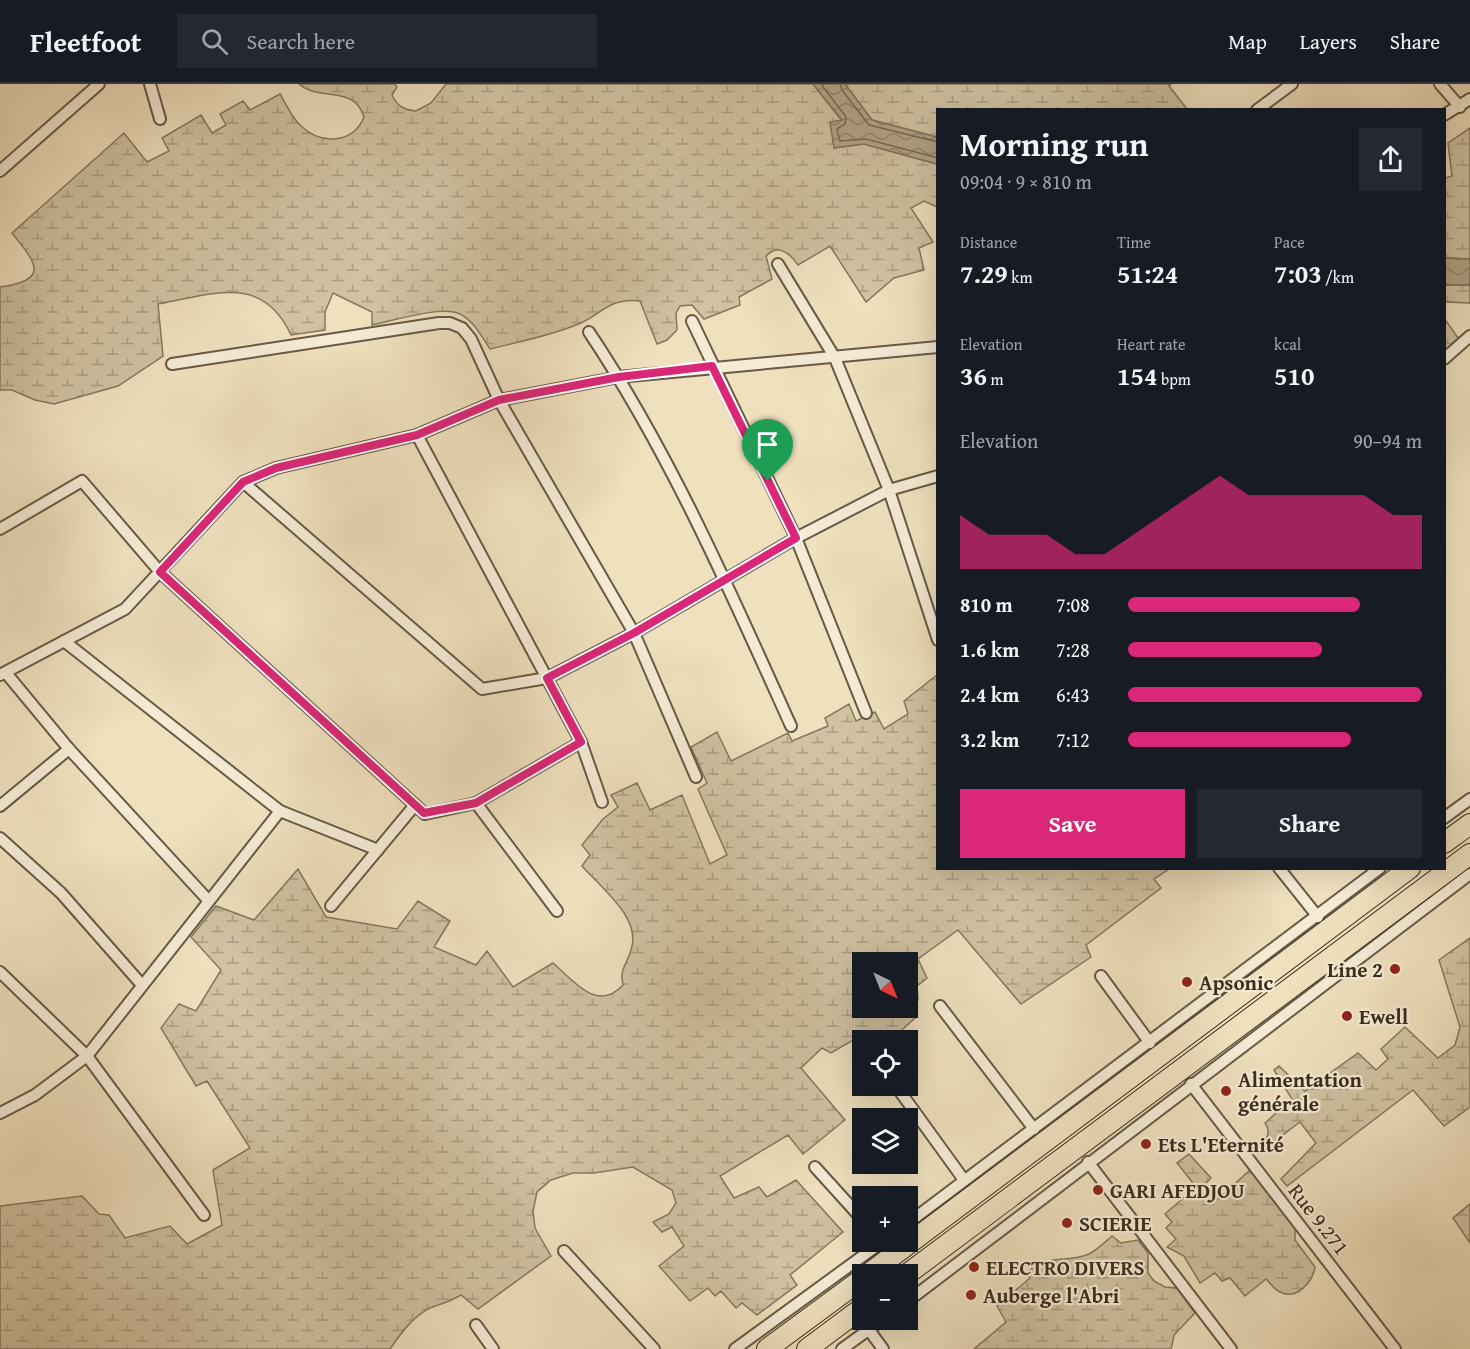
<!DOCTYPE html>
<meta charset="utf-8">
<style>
:root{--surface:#171b24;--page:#242831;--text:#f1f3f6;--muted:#9ea1a6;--line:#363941;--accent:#db2777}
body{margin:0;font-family:"Gentium Book Plus",serif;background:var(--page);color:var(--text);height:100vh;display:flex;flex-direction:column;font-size:22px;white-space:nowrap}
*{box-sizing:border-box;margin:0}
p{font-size:20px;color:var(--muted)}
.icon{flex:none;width:33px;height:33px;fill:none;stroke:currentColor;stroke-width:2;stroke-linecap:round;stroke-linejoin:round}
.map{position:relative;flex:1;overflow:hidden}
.drawer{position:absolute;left:936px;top:24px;width:510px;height:762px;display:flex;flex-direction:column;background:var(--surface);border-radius:0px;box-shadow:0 6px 24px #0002}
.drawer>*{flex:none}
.needle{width:39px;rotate:137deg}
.buttons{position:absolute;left:852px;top:868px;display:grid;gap:12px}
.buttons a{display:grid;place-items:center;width:66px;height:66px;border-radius:0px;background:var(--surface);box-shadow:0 6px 24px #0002;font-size:30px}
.pin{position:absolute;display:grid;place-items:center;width:51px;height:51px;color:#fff;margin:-62px -26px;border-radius:50% 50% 50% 0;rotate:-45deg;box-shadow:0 0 6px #0007}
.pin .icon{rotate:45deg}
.round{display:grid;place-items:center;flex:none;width:63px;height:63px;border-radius:0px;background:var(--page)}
.summary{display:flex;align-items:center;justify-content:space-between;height:102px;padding:0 24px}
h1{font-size:33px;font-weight:800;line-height:45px}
.stats{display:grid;grid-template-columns:repeat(3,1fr);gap:9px;height:102px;padding:6px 24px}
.stats div{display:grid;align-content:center}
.stats b{font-size:26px;font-weight:800}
.stats small{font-size:16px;font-weight:400}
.stats p{font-size:16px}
.chart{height:168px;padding:12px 24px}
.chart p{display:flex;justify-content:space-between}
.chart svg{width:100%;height:108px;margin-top:6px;fill:var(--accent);opacity:.7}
.primary-button{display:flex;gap:12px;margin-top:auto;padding:12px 24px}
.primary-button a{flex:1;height:69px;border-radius:0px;background:var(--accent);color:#fff;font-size:24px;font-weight:800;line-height:69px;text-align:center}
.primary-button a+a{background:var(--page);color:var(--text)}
ul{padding:0 24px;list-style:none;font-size:20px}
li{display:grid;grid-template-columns:96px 72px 1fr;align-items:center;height:45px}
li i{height:15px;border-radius:8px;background:var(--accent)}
header{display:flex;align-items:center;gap:36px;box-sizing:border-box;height:84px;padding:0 30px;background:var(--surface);border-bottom:2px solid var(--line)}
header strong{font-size:28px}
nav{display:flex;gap:33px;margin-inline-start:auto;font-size:21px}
.search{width:420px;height:54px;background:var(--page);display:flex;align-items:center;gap:15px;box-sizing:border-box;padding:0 21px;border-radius:0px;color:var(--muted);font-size:22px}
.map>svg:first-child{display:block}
</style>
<header>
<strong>Fleetfoot</strong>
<div class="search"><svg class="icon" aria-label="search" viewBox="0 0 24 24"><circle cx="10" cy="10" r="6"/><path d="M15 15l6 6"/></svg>Search here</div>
<nav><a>Map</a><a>Layers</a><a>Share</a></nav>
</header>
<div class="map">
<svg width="1470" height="1265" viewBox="0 0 1470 1265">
<defs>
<pattern id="wetland-marsh" width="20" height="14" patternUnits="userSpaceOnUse" patternTransform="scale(1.5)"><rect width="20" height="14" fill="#d0c2a2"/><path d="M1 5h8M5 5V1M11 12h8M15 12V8" fill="none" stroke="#aa9e83"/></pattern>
<pattern id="water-waves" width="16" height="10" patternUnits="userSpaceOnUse" patternTransform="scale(1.5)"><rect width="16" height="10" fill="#b2a387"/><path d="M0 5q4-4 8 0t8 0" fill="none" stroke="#92856e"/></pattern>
</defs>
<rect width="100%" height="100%" fill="#efe0be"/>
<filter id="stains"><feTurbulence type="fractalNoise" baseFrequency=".00333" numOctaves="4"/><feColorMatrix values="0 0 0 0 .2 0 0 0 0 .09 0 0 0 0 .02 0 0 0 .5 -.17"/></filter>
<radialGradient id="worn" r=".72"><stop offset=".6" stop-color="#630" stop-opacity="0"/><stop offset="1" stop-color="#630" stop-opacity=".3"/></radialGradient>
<g fill="url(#wetland-marsh)" stroke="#86785f" stroke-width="1.5" fill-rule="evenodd">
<path d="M299 0H395L397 3 392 11C397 22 404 26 416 27L431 19 446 0H813L842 37 834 64 864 60 937 80V123L924 117 911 124 933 158 919 164 924 186 894 194 866 218 830 162 798 181C789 168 778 160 766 172L772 195 739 213 740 221 704 235 692 221 680 222 676 229 677 246 667 256 657 260 640 217C608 213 602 231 576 241 549 252 518 258 490 265 482 253 474 237 460 230 442 221 393 237 372 241V228L333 209 325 228V246L291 251C262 188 211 211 158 220L163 272 118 302 54 320 35 316 12 306H0V203C51 196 36 179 12 149L124 49 147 78 169 67 162 54 201 31 212 49 226 41 220 30 243 17 250 26 280 10C286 20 292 34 301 42 321 61 353 60 364 33 354 0 319 18 299 0Z"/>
<polygon points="845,0 1171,0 1169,2 1187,25 938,26 937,53 872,36"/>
<polygon points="1470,44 1470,175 1445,174 1445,94 1452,92 1448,59"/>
<polygon points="1444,201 1470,201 1470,219 1445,218"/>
<polygon points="1444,234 1461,258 1444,272"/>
<path d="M937 591 938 784 1169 785 1154 795 1161 804 1086 861 1091 873 1021 920 958 846 918 875 927 894 917 902 918 916 910 925 915 934 894 953 895 957H877L867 948 831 969 822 964 801 984 845 1036 803 1070 788 1051 720 1092 734 1114 759 1103 767 1113 796 1096 843 1148 790 1191 797 1201 757 1231 742 1219 736 1224 721 1207 715 1212 708 1204 690 1217 659 1182 684 1162 672 1143 662 1148 653 1138 669 1130 676 1119 672 1106 633 1083 594 1089H573L551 1096 537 1108 533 1127 535 1144 551 1172 478 1225 461 1211C451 1217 444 1219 435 1222 415 1229 401 1249 390 1265H0V1122L82 1112 99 1130 109 1131 125 1154 170 1142 187 1160 222 1141 213 1086 250 1064 207 997 196 1002 161 944 179 920 196 927 221 886 191 853 216 822 254 836 298 785 326 833 397 845 418 817 450 837 434 863 476 881 487 867 513 903 553 879C574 897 597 929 623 901 619 886 627 880 631 866 642 834 602 805 582 782L590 771 582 761 603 735 618 723 611 711 637 699 650 726 682 711 710 780 727 771 698 705 707 699 691 663 717 648 731 677 788 649 792 657 828 642 825 634 849 620 856 637 875 628 884 645 908 630 904 617ZM862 879H908V924H862Z"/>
<path d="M1470 854V1023L1444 1042 1413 1006 1287 1102 1281 1095 1316 1059 1300 1038 1263 1066 1260 1063C1266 1055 1272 1049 1265 1039L1292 1015 1274 986 1279 982 1305 1007 1358 969 1376 986 1388 975 1381 965 1405 943 1438 974 1455 961 1460 943 1439 876Z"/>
<path d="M1189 1070 1211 1094 1203 1102 1218 1115 1250 1086 1295 1144V1156L1315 1183C1313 1197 1297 1217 1280 1208 1275 1206 1270 1199 1266 1195L1245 1212 1230 1194 1222 1197 1215 1189 1200 1199 1184 1172 1167 1163 1176 1155 1166 1144 1172 1138 1165 1130 1196 1103 1177 1079Z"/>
<polygon points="1470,1120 1470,1159 1453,1134"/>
<path d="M1112 1152 1121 1159 1138 1156 1148 1169V1189L1154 1197 1165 1203 1177 1204 1195 1229 1174 1251 1171 1265H974L1006 1238 997 1222 1030 1194 1026 1189C1052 1168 1065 1180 1089 1170 1097 1166 1105 1158 1112 1152Z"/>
</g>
<g fill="url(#water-waves)" stroke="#82745c" stroke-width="1.5">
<polygon points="813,0 845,0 872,36 937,53 937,80 864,60 834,64 830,38 842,36"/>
<polygon points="1445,174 1470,175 1470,201 1445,201"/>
</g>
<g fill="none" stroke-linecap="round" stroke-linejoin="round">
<g stroke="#766852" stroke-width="1.5">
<polyline points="821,0 846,33 845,40 837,45 840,57 866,55 938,74"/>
<polyline points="840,0 842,6 869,41 938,58"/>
</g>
<defs>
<g id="street">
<polyline points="150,0 160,35"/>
<polyline points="1440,0 1460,23"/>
<polyline points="1257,26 1292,0"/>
<polyline points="1444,31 1470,15"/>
<polyline points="0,87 99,0"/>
<polyline points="778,180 835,274 889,406 938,556"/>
<polyline points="692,237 796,454 866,629"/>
<path d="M589 248C670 369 731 509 791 642"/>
<polyline points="1444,275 1470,252"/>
<polyline points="172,280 439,239 450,239 462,244 471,255 499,316 634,549 696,693"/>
<polyline points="417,351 581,658 602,718"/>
<polyline points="243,398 482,605 547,594 634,549 796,454 889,406 938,392"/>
<polyline points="0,445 82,397 160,488 425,730 476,719 581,658"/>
<polyline points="64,557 280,727 378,766"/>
<polyline points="6,589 69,665 208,816"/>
<polyline points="0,591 125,525 243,398 276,384 417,351 499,316 619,293 938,263"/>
<polyline points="476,719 557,827"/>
<polyline points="0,722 69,665"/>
<polyline points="1444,734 1470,715"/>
<polyline points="0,754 61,809 142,901"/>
<polyline points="1279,784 1318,833"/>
<polyline points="331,822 415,721"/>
<polyline points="0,888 87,972 204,1131"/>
<polyline points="1101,892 1150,959"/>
<polyline points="940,922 1034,1045"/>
<polyline points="1191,1000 1395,1265"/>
<polyline points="896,1002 964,1096"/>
<polyline points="0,1029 35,1011 87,972 280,727"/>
<polyline points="1088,1078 1231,1265"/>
<polyline points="815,1083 862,1135"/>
<polyline points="908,1139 1380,784"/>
<polyline points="564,1167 654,1265"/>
<polyline points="908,1217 1470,790"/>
<polyline points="476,1241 493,1265"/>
<polyline points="869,1246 883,1265"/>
<polyline points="735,1265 882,1158"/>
<polyline points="842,1265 882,1236"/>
</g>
<g id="highway">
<polyline points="1444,759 1470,740"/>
<polyline points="867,1191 1410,784"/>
<polyline points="906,1191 1470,770"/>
<polyline points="767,1265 862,1195"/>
<polyline points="807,1265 862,1224"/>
</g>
</defs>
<use href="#street" stroke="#685a44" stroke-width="14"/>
<use href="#highway" stroke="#3b2d1c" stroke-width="22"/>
<use href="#street" stroke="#f5ebd5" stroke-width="10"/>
<use href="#highway" stroke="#efe0be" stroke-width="20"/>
</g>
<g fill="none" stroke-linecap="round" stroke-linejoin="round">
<defs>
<polygon id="route" points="712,282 796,454 634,549 547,594 581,658 476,719 424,729 160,488 243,398 276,384 417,351 499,316 619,293"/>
</defs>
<use href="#route" stroke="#fff" stroke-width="12"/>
<use href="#route" stroke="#db2777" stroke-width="8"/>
</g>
<g fill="#8f2418" stroke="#f5ebd5" stroke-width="2">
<circle cx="1395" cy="885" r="6"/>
<circle cx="1187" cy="898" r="6"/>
<circle cx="1347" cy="932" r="6"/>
<circle cx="1226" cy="1007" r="6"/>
<circle cx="1146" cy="1060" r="6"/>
<circle cx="1098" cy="1106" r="6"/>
<circle cx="1067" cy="1139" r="6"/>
<circle cx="974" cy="1183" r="6"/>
<circle cx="971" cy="1211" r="6"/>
</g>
<g text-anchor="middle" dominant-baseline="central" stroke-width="4.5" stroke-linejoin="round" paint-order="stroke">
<g font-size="21" font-weight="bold" fill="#3b2d1c" stroke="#f5ebd5" text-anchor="start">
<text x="1383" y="885" text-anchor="end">Line 2</text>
<text x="1199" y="898">Apsonic</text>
<text x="1359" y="932">Ewell</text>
<text x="1238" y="995">Alimentation<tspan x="1238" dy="24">générale</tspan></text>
<text x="1158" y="1060">Ets L'Eternité</text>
<text x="1110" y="1106">GARI AFEDJOU</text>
<text x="1079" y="1139">SCIERIE</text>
<text x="986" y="1183">ELECTRO DIVERS</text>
<text x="983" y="1211">Auberge l'Abri</text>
</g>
<g font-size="21" fill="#3b2d1c" stroke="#f5ebd5">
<text transform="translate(1319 1135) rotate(52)">Rue 9.271</text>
</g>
</g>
<rect width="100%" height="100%" filter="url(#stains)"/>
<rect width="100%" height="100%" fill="url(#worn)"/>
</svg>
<div class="buttons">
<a><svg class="needle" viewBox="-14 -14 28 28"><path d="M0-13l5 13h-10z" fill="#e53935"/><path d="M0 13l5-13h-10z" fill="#9ea1a6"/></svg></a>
<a><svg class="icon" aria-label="locate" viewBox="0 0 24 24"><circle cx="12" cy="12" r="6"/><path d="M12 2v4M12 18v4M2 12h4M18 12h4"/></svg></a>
<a><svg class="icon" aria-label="layers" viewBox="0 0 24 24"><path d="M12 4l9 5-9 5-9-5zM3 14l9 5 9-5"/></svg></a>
<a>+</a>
<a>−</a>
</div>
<div class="pin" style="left:768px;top:397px;background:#1e9e55"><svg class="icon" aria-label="arrive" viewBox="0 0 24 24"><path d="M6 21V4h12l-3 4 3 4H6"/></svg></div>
<section class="drawer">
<div class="summary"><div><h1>Morning run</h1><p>09:04 · 9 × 810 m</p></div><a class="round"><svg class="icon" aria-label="share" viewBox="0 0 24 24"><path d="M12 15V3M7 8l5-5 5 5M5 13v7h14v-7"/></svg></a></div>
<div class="stats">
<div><p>Distance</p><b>7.29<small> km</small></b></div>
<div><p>Time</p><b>51:24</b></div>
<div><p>Pace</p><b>7:03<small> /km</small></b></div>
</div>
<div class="stats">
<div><p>Elevation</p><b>36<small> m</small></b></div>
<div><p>Heart rate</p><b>154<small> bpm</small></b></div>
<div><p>kcal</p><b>510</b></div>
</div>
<div class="chart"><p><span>Elevation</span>90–94 m</p>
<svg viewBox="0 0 160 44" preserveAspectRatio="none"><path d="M0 44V22L10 30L20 30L30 30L40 38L50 38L60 30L70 22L80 14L90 6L100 14L110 14L120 14L130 14L140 14L150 22L160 22V44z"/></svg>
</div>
<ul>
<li><b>810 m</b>7:08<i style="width:79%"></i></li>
<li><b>1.6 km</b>7:28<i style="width:66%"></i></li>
<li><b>2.4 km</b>6:43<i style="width:100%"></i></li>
<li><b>3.2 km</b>7:12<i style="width:76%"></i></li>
</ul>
<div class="primary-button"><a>Save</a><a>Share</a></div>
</section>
</div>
